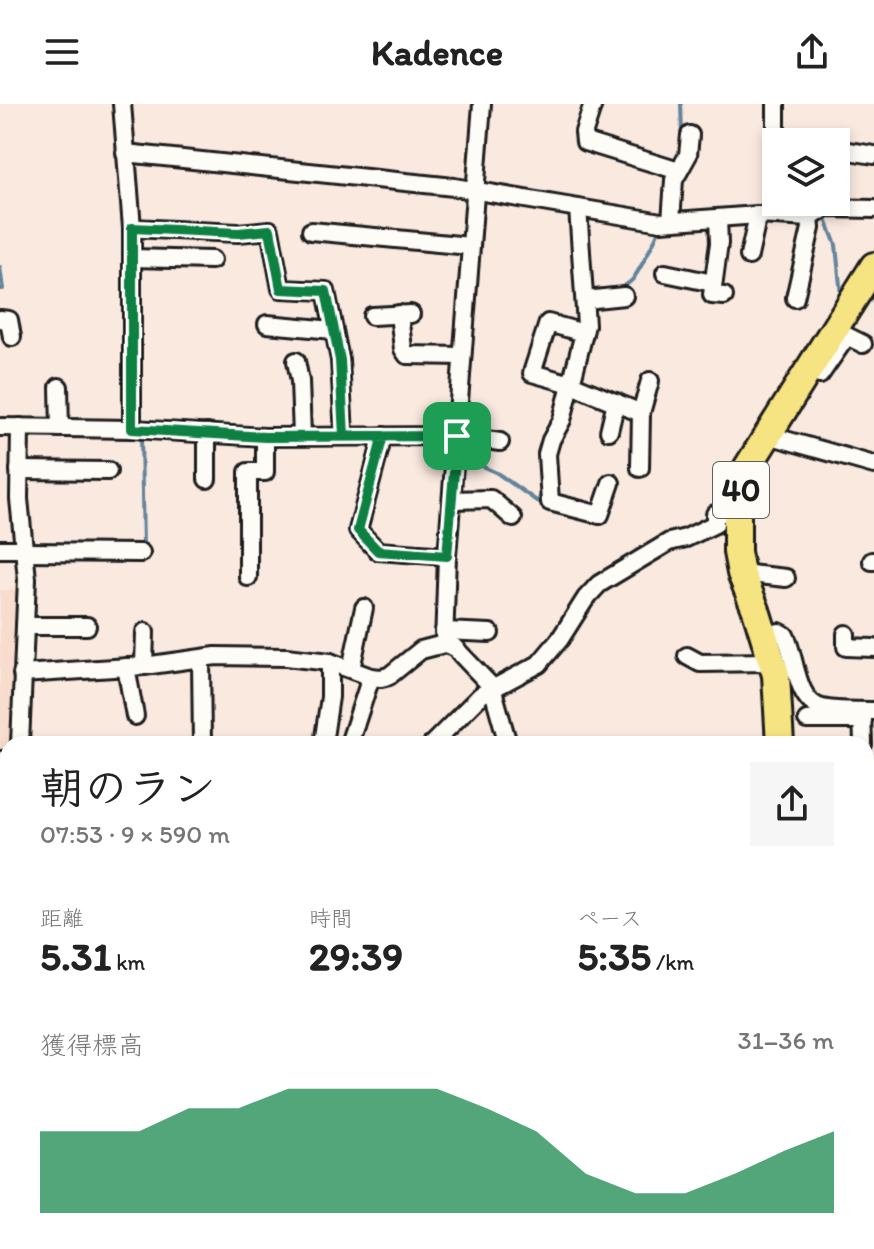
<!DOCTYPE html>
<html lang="ja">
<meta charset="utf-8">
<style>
:root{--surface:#fff;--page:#f6f6f6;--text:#222;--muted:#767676;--accent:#0b8043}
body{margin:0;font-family:Itim,"Klee One",sans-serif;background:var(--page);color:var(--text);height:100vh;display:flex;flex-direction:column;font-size:30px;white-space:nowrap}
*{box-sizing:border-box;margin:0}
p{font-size:26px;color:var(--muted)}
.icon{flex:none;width:44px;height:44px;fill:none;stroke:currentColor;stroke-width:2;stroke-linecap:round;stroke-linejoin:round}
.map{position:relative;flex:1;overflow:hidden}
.panel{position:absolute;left:0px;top:632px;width:874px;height:514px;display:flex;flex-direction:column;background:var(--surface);border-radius:24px 24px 0 0;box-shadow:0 4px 12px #0003}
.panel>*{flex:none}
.fabs{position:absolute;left:762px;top:24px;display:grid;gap:16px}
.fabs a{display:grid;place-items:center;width:88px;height:88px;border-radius:0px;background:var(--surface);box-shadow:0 4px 12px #0003;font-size:40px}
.pin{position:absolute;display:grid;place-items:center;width:68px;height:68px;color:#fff;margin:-34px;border-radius:16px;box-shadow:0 4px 12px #0006}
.round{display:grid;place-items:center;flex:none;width:84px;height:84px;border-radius:0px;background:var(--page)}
.head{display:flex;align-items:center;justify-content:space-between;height:136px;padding:0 40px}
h1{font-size:44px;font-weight:700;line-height:60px}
.stats{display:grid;grid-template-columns:repeat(3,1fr);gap:12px;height:136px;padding:8px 40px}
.stats div{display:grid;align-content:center}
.stats b{font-size:40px;font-weight:700}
.stats small{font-size:22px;font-weight:400}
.stats p{font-size:22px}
.chart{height:224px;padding:16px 40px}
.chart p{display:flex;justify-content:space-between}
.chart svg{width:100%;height:144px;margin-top:8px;fill:var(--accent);opacity:.7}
header{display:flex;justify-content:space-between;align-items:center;height:104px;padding:0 40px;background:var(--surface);font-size:36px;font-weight:700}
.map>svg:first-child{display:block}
</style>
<header><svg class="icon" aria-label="menu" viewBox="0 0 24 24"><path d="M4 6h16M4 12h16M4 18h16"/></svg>Kadence<svg class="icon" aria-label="share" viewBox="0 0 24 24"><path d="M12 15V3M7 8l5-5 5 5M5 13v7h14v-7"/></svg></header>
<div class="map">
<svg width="874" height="1145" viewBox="0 0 874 1145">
<rect width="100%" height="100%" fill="#fae9df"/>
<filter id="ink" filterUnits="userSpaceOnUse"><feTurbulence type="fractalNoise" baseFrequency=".0125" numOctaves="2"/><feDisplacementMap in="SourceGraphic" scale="16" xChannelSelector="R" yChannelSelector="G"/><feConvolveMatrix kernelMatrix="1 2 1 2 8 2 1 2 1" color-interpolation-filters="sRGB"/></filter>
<g filter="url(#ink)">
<g fill="#f8dcce">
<polygon points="0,486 19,486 16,566 12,573 10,640 6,649 0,649"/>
<polygon points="204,1138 550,1138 546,1145 201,1145"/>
</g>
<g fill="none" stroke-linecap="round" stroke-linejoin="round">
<g stroke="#63849c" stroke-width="4">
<polyline points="679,53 682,32 681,0"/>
<polyline points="825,113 836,141 841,192"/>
<polyline points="0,163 3,185 0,185"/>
<path d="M616 186C622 183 628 181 633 175 639 167 657 133 660 123"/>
<polyline points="141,331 143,445"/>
<polyline points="470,339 475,359 497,369 538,398 542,388"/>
<polyline points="0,881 8,868"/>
<polyline points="734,1145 737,1140"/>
</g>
<defs>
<g id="street">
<polyline points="122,0 132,124 132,325"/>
<polyline points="593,0 584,28 585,38 679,67"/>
<polyline points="776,0 776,38"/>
<polyline points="836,45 874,51"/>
<polyline points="125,49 454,83 661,118 758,111 810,114 826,104 874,105"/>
<polyline points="578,104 586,221 562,316 551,336 547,350 550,398 600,411 611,379"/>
<polyline points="718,114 719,139 712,191 724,192"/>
<polyline points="671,117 674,76 688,51 690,31"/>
<polyline points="132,124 238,129 270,126 281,185 326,187 340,256 344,332"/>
<polyline points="311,127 470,142"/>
<polyline points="749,152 758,111"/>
<polyline points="132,154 212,156"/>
<polyline points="665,169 713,179"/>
<polyline points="795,194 811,124 810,114"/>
<polyline points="585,196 624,192"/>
<polyline points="399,210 403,245 407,251 462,252"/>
<polyline points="372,212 411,210"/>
<polyline points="0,215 9,216 12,233"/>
<polyline points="267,220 333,226"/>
<polyline points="584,229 548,219 532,269 571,280 641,309"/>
<polyline points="296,257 300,277 302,332"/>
<polyline points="812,267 820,271 847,232 863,240"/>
<polyline points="59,283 60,324"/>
<polyline points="0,323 132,325 265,333 457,332 500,338"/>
<polyline points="609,327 616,298"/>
<polyline points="207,329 207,375"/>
<polyline points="768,331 874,361"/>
<polyline points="383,332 358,426 378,447 447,452"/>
<polyline points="640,364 641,309 650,277"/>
<polyline points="19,366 108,367"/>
<polyline points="452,396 491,395 513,414"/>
<polyline points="0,445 24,445"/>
<polyline points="24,448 141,449"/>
<polyline points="872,457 874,457"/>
<polyline points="741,469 786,474"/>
<polyline points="248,473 248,368 265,368 265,333"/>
<polyline points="25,522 87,522"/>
<polyline points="444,527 490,529"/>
<polyline points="846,530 846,543 874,544"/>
<path d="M764 531 779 528 785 531C796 552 795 597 822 604 838 608 858 606 874 607"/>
<polyline points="444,540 447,452 482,0"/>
<polyline points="687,552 700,559 772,558"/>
<polyline points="201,555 202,640"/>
<polyline points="144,562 145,528"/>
<polyline points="126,563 135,612"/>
<polyline points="351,565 364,504"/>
<polyline points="22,570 144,562 216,552 286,553 330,558 371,573 381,574 389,572 421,546 444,540 454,543 492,583 508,640"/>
<polyline points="862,608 863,640"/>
<polyline points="807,616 863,616"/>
<polyline points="20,640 27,475 19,395 20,323"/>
<polyline points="323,640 330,593 330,558"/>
<polyline points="349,640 371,573"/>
<polyline points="432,640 481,591 539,560 560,535 586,494 599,480 669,438 686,434 715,420 715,410 737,407"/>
<polyline points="0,656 8,656"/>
<polyline points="870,665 871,713"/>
<polyline points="0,743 8,743"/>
<polyline points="866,769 874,771"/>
<polyline points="866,823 874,824"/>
<polyline points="866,910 874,912"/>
<polyline points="0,917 8,906"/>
<polyline points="866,1031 874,1033"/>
<polyline points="866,1083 874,1057"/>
<polyline points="0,1084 8,1090"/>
<polyline points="866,1120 874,1124"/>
<polyline points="72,1138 82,1145"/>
<polyline points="160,1145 161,1138"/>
<polyline points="553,1145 557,1138"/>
<polyline points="845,1145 848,1138"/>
</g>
<g id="primary">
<polyline points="780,640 776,571 756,506 741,469 737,448 737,407 747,364 874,162"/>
<polyline points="572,1145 574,1138"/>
</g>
</defs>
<use href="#street" stroke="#1c1c1c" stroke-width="22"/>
<use href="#primary" stroke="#1c1c1c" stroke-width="32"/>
<use href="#street" stroke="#fdfcf7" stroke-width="16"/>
<use href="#primary" stroke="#f6e381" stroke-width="26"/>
</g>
</g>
<g fill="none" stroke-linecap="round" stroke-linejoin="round" filter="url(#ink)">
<defs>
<polyline id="route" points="457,332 265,333 132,325 132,124 238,129 270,126 281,185 326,187 340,256 344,332 383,332 358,426 378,447 447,452 457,332"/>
</defs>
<use href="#route" stroke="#fff" stroke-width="16"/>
<use href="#route" stroke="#0b8043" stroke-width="10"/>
</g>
<g text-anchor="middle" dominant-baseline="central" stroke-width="6" stroke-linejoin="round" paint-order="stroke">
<rect fill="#fdfcf7" stroke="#605f5e" stroke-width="2" x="713" y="358" width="56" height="56" rx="6"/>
<g font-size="32" font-weight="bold" fill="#1c1c1c">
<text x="741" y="386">40</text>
</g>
</g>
</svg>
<div class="fabs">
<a><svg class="icon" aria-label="layers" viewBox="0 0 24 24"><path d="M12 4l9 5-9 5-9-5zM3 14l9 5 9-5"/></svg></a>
</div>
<div class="pin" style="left:457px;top:332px;background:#1e9e55"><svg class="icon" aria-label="arrive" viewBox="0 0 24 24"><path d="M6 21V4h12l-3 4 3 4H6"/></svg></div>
<section class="panel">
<div class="head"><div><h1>朝のラン</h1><p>07:53 · 9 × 590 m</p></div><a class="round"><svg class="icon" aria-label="share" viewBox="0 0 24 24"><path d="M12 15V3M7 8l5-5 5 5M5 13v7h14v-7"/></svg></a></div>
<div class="stats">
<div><p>距離</p><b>5.31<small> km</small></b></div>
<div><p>時間</p><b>29:39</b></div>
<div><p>ペース</p><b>5:35<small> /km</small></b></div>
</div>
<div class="chart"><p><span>獲得標高</span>31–36 m</p>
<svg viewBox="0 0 160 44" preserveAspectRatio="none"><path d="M0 44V19L10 19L20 19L30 12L40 12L50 6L60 6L70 6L80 6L90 12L100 19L110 32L120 38L130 38L140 32L150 25L160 19V44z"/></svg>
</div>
</section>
</div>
